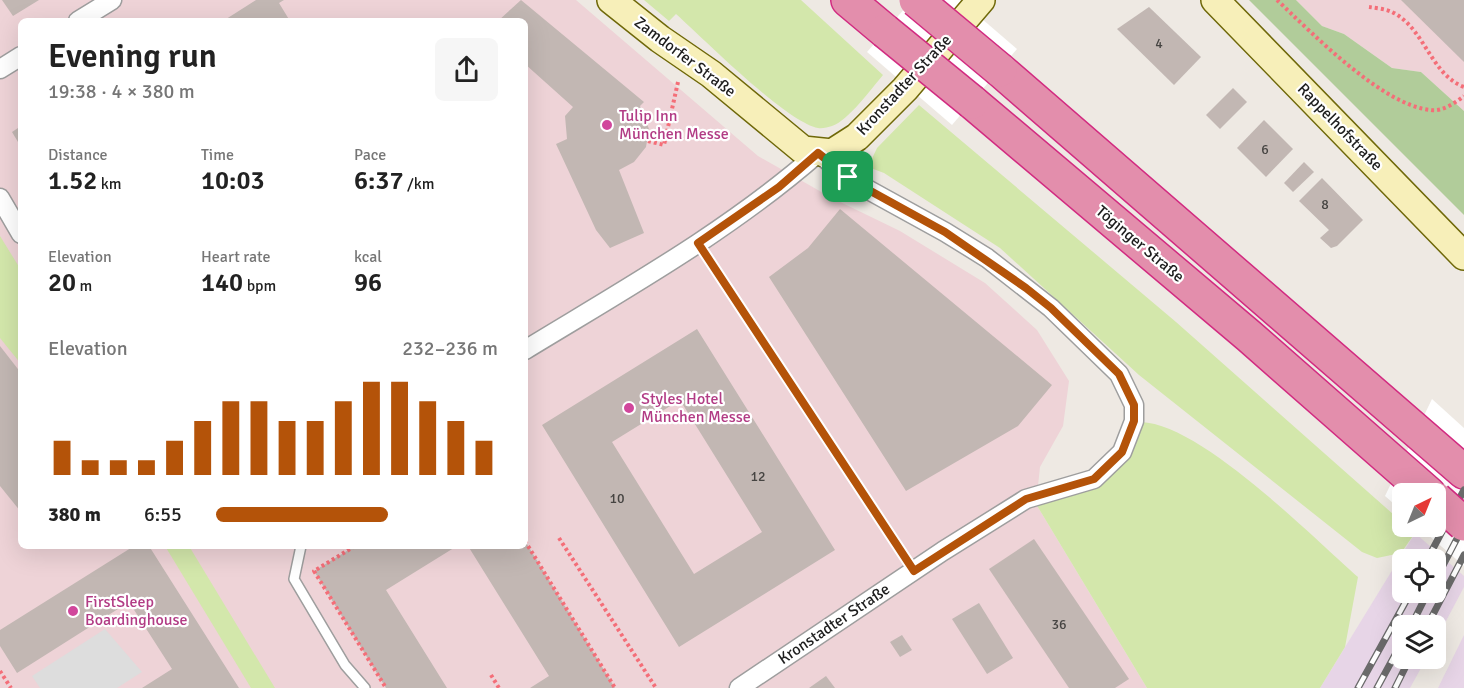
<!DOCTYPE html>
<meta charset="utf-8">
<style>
:root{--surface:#fff;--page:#f6f6f6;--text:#222;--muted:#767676;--accent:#b45309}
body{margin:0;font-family:Signika,sans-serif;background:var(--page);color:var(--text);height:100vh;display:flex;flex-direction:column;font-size:22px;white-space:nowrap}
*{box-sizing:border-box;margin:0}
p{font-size:20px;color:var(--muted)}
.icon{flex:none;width:33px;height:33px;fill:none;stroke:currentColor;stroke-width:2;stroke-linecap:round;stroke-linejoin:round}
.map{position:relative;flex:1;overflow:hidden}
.sheet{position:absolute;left:18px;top:18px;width:510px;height:531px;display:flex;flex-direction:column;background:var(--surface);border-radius:9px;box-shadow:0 6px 24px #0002}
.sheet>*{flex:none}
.needle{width:39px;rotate:43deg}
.buttons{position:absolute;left:1392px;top:483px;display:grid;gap:12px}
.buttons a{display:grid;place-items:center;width:54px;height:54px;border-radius:9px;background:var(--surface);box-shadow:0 6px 24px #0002;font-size:30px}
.pin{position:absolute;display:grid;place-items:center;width:51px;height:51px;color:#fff;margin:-26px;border-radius:12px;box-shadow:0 3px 9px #0006}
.round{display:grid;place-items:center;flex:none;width:63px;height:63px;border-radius:9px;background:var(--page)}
.overview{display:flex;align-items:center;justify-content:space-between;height:102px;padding:0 30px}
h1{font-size:33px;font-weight:600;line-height:45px}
.stats{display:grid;grid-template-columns:repeat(3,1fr);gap:9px;height:102px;padding:6px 30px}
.stats div{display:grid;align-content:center}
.stats b{font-size:26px;font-weight:600}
.stats small{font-size:16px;font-weight:400}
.stats p{font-size:16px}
.chart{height:168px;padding:12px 30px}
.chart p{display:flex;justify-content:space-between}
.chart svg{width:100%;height:108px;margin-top:6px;stroke:var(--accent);stroke-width:6}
ul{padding:0 30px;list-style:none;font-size:20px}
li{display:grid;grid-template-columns:96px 72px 1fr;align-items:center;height:45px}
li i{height:15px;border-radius:8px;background:var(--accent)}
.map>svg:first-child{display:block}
</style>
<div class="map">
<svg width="1464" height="688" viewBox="0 0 1464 688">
<rect width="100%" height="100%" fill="#eee9e3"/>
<g fill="#eed3d7" fill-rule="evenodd">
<path d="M0 0H576L758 156 832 198 900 231 985 283 1037 330 1069 381 1063 426 1040 467 1036 504 1147 688H0ZM21 21H525V546H21Z"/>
<polygon points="1296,0 1464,0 1464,111 1421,72 1392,68 1344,34 1322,26"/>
</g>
<g fill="#e7d5e7" fill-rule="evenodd">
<path d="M1415 533 1464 576V587L1436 640V626H1402V658L1426 659 1410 688H1320ZM1402 560H1436V592H1402Z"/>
<polygon points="1464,635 1464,688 1438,688"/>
</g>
<g fill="#d3e7ab">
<path d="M644 0H801L883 75C872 88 848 121 832 126 828 127 822 129 818 128 786 122 704 39 676 14L669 21Z"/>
<polygon points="919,105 1176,322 1402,522 1402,526 1407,527 1415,533 1401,553 1377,558 1362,552 1139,375 1000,248 884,173 868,167 877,148"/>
<polygon points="0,236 21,270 21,364 0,338"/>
<path d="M1141 422C1201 424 1311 536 1358 577L1345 647 1320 688H1147L1036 504 1097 484Z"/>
<polygon points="165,546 189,546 275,688 251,688"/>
</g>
<polygon fill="#b1cc9a" points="1249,0 1296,0 1322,26 1344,34 1392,68 1421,72 1464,111 1464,215"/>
<polygon fill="#ddd" points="105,629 142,672 117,688 40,688 32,676"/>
<g fill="#fff">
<polygon points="912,0 960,0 1017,49 952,125 867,52"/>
<polygon points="1432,399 1464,428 1464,566 1419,527 1436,526 1436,494 1402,494 1402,511 1385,496"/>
</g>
<g fill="#c2b7b3" fill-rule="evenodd">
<polygon points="2,0 39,0 13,16"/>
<polygon points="256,0 284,0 279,3 290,21 223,21"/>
<polygon points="521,0 644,102 640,106 649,129 646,147 634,162 619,170 644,233 610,248 596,230 556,144 567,139 565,116 573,107 525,64 525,21 498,21"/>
<polygon points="1401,0 1464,0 1464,62"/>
<polygon points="1149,7 1201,57 1174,85 1117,29"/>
<polygon points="1233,88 1247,102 1220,129 1206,115"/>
<polygon points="1264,120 1293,149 1266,177 1237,148"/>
<polygon points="21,126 21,147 12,132"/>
<polygon points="1304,162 1314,172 1293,192 1284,183"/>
<polygon points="1322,178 1363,220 1337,246 1331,248 1320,238 1329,230 1299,201"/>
<polygon points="840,209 1052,385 1018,426 906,491 769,277 808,248"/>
<path d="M697 329 835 550 679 647 542 425ZM680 400 762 532 694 574 612 442Z"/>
<polygon points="0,346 21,373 21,512 0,486"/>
<polygon points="1034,539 1129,679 1115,688 1069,688 989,569"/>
<polygon points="525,541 615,688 530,688 549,676 468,546 525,546"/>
<polygon points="134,546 149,546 239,688 142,688 172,669 129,602 17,673 0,646 0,630"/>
<polygon points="355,546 457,546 386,590 447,688 386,688 314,571"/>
<polygon points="979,603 1013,658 987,674 952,619"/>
<polygon points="902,635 912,650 900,657 890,642"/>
<polygon points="826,676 835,688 809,688"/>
</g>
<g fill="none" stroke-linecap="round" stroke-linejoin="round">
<defs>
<polyline id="lane" points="301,546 294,579 345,665 365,688"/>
<g id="street">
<polyline points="78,21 112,0"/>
<polyline points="0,69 21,56"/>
<polyline points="0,198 21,234"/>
<path d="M525 350C625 289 729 231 818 153L856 183 945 232 987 258 1051 308 1119 374 1134 405V421L1122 452 1094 479 1026 499 943 551 739 688"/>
</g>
<g id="secondary">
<polyline points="611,0 660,39 711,74 803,150 832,153 857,137 905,89 981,0"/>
<polyline points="1215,0 1464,256"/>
</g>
<g id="highway">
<polyline points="848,0 885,31"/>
<polyline points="1000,70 1464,472"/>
<polyline points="972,102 1249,336 1429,494"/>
</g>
</defs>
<use href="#lane" stroke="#9e9e9e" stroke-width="12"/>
<use href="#street" stroke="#9e9e9e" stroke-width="21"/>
<use href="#secondary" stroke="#6f6809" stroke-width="30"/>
<use href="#highway" stroke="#d22b81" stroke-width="36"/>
<g stroke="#f46e78" stroke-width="4" stroke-dasharray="3 3" stroke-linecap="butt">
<path d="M1277 0C1312 33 1383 106 1431 110 1442 112 1455 103 1464 96"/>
<path d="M1369 7C1376 8 1386 9 1392 12 1425 28 1430 74 1464 87"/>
<polyline points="648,141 664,145 678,82 676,80"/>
<polyline points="709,258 904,556"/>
<polyline points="559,538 656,688"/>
<polyline points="525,541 615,688"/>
<polyline points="355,546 314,571 386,688"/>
<polyline points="0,671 11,688"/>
<polyline points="491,675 499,688"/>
</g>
<use href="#lane" stroke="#fff" stroke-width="9"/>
<use href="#street" stroke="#fff" stroke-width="18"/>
<use href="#secondary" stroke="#f7efb9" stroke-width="27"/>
<use href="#highway" stroke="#e38eac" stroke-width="33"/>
<defs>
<g id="rail">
<polyline points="1427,560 1464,490"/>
<polyline points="1436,579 1464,525"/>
<polyline points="1411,626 1428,592"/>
<polyline points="1427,626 1464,555"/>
<polyline points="1358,688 1411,592"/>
<polyline points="1377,688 1402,642"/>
<polyline points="1395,688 1410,658"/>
</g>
</defs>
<use href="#rail" stroke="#6b6b6b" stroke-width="7"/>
<use href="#rail" stroke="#fff" stroke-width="4.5" stroke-dasharray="14" stroke-linecap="butt"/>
<defs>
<g id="highway-bridge">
<polyline points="916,0 1000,70"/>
<polyline points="885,31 972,102"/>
<polyline points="1436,499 1464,524"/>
</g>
</defs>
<use href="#highway-bridge" stroke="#d22b81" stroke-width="36" stroke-linecap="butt"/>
<use href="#highway-bridge" stroke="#e38eac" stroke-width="33"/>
</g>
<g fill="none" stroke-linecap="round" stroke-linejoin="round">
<defs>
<polygon id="route" points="818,153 856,183 945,232 1026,288 1051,308 1119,374 1134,405 1134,421 1122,452 1094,479 1026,499 914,571 698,243 779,187"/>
</defs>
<use href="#route" stroke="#fff" stroke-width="12"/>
<use href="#route" stroke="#b45309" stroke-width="8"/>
</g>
<g fill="#d1479c" stroke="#fff" stroke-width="2">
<circle cx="607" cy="125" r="6"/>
<circle cx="629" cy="408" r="6"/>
<circle cx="73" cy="611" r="6"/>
</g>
<g text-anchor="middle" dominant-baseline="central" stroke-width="4.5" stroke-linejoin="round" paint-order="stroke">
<g font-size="14" fill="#464442">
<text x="1159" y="43">4</text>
<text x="1265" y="149">6</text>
<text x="1325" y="204">8</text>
<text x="758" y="476">12</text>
<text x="617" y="498">10</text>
<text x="1059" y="624">36</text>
</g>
<g font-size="16" fill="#1d1d1d" stroke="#fff">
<text transform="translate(685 57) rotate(37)">Zamdorfer Straße</text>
<text transform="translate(904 85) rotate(-47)">Kronstadter Straße</text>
<text transform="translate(1340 127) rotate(46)">Rappelhofstraße</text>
<text transform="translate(1140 244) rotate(40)">Töginger Straße</text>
<text transform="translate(834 624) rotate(-34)">Kronstadter Straße</text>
</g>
<g font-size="16" fill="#b23c85" stroke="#fff" text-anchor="start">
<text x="619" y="116">Tulip Inn<tspan x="619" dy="18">München Messe</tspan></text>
<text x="641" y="399">Styles Hotel<tspan x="641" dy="18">München Messe</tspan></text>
<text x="85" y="602">FirstSleep<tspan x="85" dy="18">Boardinghouse</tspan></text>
</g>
</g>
</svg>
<div class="buttons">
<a><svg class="needle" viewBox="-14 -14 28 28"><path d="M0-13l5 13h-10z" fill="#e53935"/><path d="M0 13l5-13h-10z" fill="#767676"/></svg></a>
<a><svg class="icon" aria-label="locate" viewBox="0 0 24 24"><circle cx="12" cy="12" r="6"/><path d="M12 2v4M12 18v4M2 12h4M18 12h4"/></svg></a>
<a><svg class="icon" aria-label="layers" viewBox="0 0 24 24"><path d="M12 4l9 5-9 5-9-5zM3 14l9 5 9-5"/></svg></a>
</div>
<div class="pin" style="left:848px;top:177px;background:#1e9e55"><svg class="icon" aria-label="arrive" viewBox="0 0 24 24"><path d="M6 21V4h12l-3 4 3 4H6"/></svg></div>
<section class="sheet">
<div class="overview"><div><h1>Evening run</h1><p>19:38 · 4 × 380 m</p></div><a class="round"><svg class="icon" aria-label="share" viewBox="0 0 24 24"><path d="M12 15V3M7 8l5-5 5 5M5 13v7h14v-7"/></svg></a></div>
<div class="stats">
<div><p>Distance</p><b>1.52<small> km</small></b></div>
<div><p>Time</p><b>10:03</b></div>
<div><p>Pace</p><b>6:37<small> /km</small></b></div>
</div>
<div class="stats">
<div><p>Elevation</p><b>20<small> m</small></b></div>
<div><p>Heart rate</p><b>140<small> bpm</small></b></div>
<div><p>kcal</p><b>96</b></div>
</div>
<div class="chart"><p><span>Elevation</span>232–236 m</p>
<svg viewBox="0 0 160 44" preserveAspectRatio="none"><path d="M5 44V30M15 44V38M25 44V38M35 44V38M45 44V30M55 44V22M65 44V14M75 44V14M85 44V22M95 44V22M105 44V14M115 44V6M125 44V6M135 44V14M145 44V22M155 44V30"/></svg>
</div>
<ul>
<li><b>380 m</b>6:55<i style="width:61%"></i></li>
</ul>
</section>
</div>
